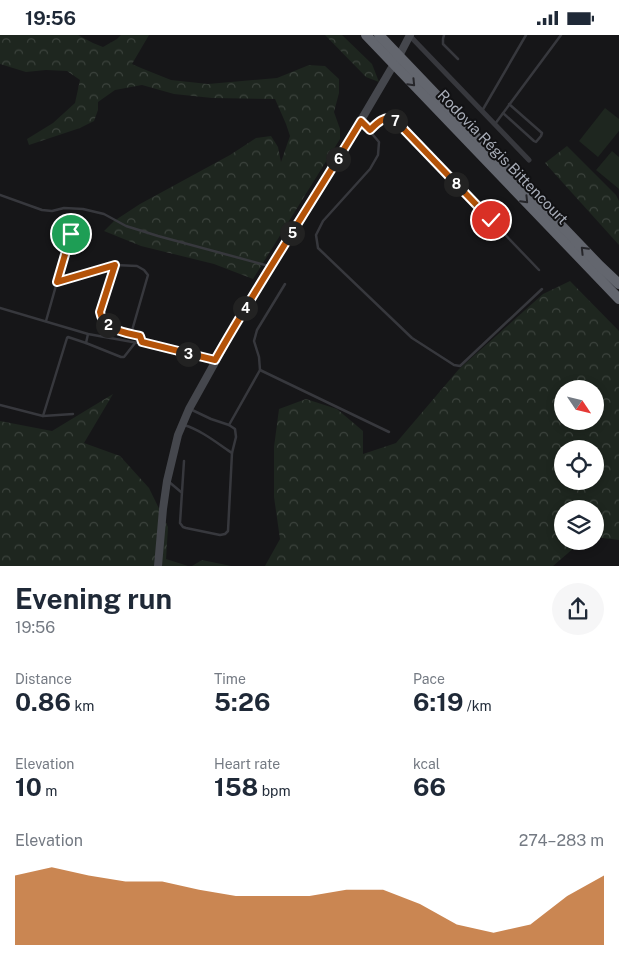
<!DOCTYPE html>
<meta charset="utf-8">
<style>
:root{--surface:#fff;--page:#f6f6f7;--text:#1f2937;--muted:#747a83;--accent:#b45309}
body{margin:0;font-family:"Public Sans",sans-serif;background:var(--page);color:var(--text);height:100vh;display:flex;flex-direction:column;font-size:19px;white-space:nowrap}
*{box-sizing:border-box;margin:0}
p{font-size:16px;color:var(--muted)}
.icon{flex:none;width:28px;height:28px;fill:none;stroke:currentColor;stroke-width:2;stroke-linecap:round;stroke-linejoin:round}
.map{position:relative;height:531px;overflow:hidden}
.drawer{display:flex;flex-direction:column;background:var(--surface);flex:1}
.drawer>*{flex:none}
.needle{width:32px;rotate:125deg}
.controls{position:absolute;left:554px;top:345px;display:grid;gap:10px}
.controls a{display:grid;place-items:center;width:50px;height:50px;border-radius:50%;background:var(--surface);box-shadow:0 2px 8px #0003;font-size:25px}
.pin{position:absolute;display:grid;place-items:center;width:42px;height:42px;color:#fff;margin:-21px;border:2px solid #fff;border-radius:50%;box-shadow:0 1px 5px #0007}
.km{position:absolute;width:25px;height:25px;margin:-12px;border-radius:50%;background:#222;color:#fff;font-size:14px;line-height:25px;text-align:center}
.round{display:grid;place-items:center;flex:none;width:52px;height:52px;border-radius:26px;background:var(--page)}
.head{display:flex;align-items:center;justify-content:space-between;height:85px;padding:0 15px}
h1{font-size:28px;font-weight:700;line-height:38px}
.stats{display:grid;grid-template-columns:repeat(3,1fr);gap:8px;height:85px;padding:5px 15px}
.stats div{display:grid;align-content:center}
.stats b{font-size:25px;font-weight:700}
.stats small{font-size:14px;font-weight:400}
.stats p{font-size:14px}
.chart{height:140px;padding:10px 15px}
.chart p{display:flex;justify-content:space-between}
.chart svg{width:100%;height:90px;margin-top:5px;fill:var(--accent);opacity:.7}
.status{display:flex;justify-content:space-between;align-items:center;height:35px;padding:0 25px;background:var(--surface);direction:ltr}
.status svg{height:14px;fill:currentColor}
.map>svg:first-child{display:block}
</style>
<div class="status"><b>19:56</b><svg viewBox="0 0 49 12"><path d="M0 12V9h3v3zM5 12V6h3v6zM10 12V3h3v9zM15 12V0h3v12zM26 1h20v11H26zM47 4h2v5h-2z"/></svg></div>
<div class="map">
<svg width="619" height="531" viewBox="0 0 619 531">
<defs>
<pattern id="forest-crowns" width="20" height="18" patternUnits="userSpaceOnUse" patternTransform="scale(1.25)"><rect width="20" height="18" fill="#1e261f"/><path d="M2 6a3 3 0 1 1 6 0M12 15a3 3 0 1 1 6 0" fill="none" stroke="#3c433d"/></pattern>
</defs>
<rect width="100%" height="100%" fill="#161618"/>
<g fill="#1e261f">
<polygon points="605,73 619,84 619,96 598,122 579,106"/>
<polygon points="612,116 619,122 619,154 596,135"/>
</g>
<g fill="url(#forest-crowns)" fill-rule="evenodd">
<polygon points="0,0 78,0 93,8 103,12 117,4 121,0 149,0 132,29 141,33 171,45 208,49 277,43 309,30 325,31 339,44 339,58 334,77 340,94 340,104 253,244 214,229 141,211 104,196 114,186 140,169 230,120 256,103 271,101 278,112 281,127 290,101 286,89 275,64 212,63 174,59 142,50 115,55 98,67 98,75 94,86 80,93 29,110 27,104 53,88 75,68 80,45 67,36 46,35 26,37 0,29"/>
<polygon points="325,0 342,0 372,29 379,47 366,42"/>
<polygon points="567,111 616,160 619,166 619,210 545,128"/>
<path d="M570 246 619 296V505L595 502V474H562V506H582L553 531H265L280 504 274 462V412L279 374 306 364 337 374 363 396V419L396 408 459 334 543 259ZM562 354H595V386H562ZM562 414H595V446H562Z"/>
<polygon points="113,359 84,408 120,421 149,453 168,492 166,524 188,531 0,531 0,386 52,396"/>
<polygon points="202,525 231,531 192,531"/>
</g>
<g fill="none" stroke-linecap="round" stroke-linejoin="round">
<g stroke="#37383d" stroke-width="2.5">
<polyline points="444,0 443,4 443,9 458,24"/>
<polyline points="482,76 526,0"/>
<polyline points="503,78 534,106 536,107 541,101 542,98 509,69"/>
<polyline points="362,87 379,107 378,120 370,134 323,186 316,200 318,213 412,303 454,330 460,331 542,254"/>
<polyline points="495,89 561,0"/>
<path d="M370 95C376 89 384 80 394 84L539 235"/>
<polyline points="0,160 42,175 52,176 64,173 83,174 104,179 126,191 158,201 269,231"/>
<path d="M115 230 101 277C102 294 125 298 139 301L142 307"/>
<polyline points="57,247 71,199"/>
<polyline points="0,273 88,299 138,308 142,307"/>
<polyline points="46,286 57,247 115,230 137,231 144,235 148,240 131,299"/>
<polyline points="88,299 86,308 121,322 124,322 135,308"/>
<polyline points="142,307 213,325"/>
<polyline points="260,335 389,397"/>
<polyline points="0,370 43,381 73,379"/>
<polyline points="190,374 211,384 229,390 260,335 259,322 254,306 257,295 285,249"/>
<polyline points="43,381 67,303 68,302 86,308"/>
<path d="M184 390C201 395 217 408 232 418"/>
<polyline points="184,426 180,488 183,492 186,493 220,500 225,499 228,496 232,418 236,402 235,394 229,390"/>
<polyline points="168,446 181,457"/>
</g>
<polyline stroke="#37383d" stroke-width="5" points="410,1 529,125"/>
<g stroke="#45474d" stroke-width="8">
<polyline points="399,21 410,0"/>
<polyline points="158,531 163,474 167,446 178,400 189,374 248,268 327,143 394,29"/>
</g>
<g stroke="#63666e" stroke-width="10">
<polyline points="366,0 619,264"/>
<polyline points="379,0 600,231 619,249"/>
</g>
</g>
<defs><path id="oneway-chevron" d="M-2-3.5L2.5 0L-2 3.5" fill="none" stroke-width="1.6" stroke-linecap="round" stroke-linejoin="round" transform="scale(1.25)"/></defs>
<g stroke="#26262a">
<use href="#oneway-chevron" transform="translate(412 48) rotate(46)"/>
<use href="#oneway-chevron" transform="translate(525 165) rotate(46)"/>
<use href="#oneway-chevron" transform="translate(584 215) rotate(-134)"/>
</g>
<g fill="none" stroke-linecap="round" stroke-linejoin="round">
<defs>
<path id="route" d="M71 199 57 247 115 230 100 277C101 281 102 285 105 288 111 295 130 299 140 301L142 307 215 325C261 244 313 166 361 86L370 95C376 89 384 80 394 84L491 185"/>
</defs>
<use href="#route" stroke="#fff" stroke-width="10"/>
<use href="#route" stroke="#b45309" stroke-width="6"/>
</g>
<g text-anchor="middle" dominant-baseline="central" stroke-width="4" stroke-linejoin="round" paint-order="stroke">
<g font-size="15" fill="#a8adb8" stroke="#111113">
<text transform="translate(503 122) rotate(46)">Rodovia Régis Bittencourt</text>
</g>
</g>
</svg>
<div class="controls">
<a><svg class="needle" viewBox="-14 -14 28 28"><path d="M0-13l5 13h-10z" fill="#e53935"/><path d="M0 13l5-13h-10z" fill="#747a83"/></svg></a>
<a><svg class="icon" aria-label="locate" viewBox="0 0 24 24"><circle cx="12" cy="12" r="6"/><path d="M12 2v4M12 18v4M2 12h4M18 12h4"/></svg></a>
<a><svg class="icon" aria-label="layers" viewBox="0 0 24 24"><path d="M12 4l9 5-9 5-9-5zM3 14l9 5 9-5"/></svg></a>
</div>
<div class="pin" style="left:71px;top:199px;background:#1e9e55"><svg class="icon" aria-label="arrive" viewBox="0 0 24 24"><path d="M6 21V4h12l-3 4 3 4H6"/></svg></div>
<div class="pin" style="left:491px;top:185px;background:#d93025"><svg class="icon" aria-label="check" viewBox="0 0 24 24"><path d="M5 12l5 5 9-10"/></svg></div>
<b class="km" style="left:108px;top:290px">2</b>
<b class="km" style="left:188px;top:319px">3</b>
<b class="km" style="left:245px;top:273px">4</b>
<b class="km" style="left:292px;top:198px">5</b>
<b class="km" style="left:338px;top:124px">6</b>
<b class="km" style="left:395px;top:86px">7</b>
<b class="km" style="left:456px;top:149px">8</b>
</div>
<section class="drawer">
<div class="head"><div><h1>Evening run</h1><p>19:56</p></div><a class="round"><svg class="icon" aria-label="share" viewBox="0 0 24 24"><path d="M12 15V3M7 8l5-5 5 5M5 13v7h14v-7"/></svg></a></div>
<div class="stats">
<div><p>Distance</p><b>0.86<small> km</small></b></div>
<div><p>Time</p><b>5:26</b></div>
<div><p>Pace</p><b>6:19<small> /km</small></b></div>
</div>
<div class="stats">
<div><p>Elevation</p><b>10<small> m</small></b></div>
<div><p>Heart rate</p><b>158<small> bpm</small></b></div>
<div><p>kcal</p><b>66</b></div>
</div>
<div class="chart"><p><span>Elevation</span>274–283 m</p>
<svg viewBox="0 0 160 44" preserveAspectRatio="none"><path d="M0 44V10L10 6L20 10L30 13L40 13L50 17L60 20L70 20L80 20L90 17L100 17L110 24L120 34L130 38L140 34L150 20L160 10V44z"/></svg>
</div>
</section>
